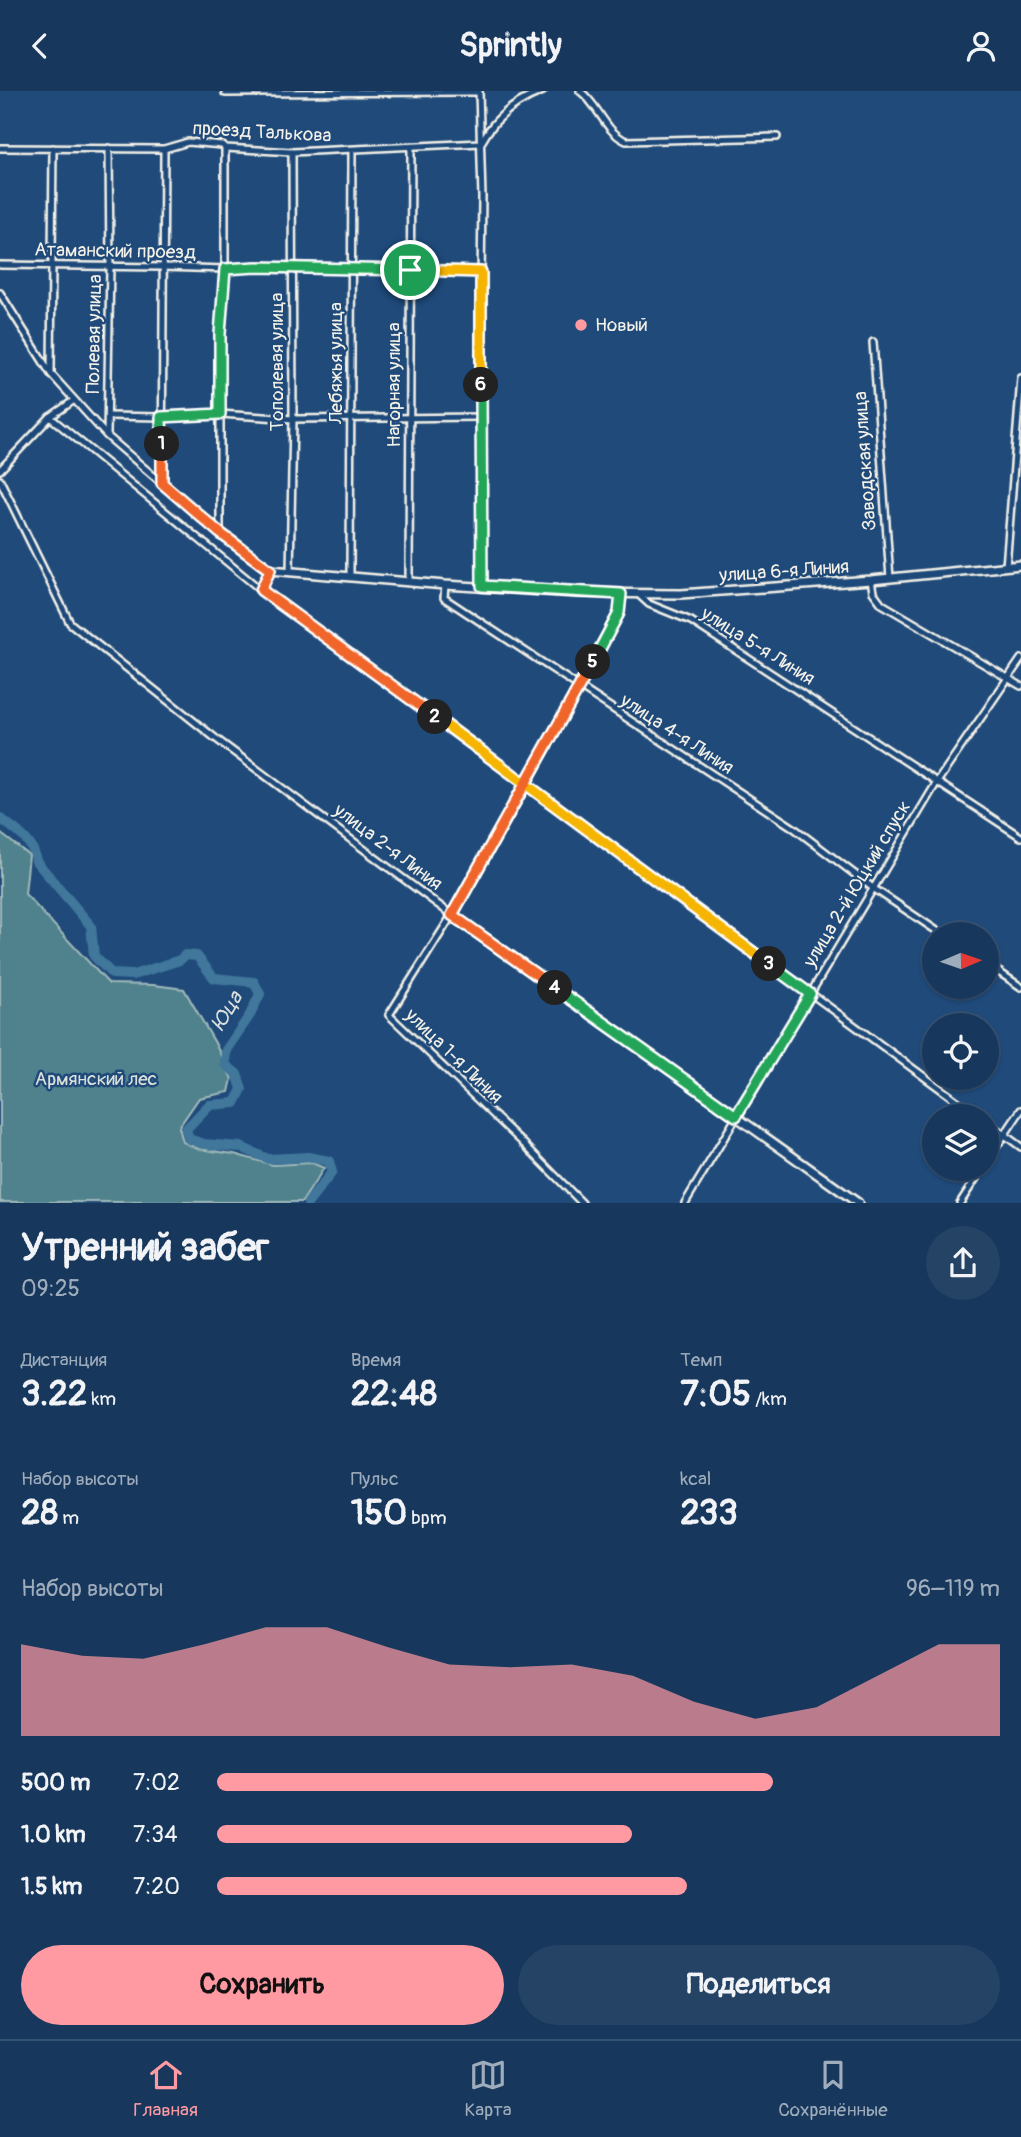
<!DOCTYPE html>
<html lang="ru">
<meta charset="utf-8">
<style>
:root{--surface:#17385c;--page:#244365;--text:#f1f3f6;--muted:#9eacbb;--line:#365272;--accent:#ff9aa2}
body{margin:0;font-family:Pangolin,sans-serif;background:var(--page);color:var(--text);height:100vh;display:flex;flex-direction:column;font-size:26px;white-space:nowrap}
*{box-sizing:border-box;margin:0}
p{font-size:23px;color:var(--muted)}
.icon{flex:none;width:38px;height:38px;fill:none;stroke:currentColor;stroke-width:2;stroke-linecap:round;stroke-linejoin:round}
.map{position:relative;height:1112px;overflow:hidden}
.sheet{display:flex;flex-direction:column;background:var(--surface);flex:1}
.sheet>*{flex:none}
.needle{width:46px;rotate:88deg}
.tools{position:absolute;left:922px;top:831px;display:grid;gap:14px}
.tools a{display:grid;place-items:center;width:77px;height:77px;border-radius:50%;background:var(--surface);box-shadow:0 2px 5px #0004,0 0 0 2px var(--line);font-size:35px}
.pin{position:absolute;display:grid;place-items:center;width:60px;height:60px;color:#fff;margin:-30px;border:4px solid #fff;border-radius:50%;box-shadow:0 2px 7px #0007}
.km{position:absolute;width:35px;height:35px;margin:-18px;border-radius:50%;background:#222;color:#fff;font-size:19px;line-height:35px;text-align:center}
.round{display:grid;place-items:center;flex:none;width:74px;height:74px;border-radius:37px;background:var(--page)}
.overview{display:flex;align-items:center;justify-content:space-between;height:119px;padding:0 21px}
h1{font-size:38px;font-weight:700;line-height:52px}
.stats{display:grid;grid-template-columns:repeat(3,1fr);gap:10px;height:119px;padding:7px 21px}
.stats div{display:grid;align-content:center}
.stats b{font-size:35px;font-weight:700}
.stats small{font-size:19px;font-weight:400}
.stats p{font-size:19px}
.chart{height:196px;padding:14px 21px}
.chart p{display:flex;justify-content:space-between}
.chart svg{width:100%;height:126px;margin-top:7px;fill:var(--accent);opacity:.7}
.action{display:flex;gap:14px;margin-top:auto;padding:14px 21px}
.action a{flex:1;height:80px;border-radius:42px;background:var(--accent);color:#111;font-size:28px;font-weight:700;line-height:80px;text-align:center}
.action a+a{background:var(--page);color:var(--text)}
ul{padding:0 21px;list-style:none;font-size:23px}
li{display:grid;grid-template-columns:112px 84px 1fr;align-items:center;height:52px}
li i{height:18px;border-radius:9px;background:var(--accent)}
header{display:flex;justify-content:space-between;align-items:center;height:91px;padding:0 21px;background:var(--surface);font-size:32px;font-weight:700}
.menu{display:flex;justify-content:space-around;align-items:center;height:98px;border-top:2px solid var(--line);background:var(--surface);font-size:19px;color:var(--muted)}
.menu a{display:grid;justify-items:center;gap:4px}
.menu .active{color:var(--accent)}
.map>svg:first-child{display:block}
</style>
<header><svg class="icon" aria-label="back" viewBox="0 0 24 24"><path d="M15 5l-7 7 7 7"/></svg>Sprintly<svg class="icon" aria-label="person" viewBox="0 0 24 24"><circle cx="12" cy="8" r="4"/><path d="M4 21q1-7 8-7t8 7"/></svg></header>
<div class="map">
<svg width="1021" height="1112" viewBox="0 0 1021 1112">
<rect width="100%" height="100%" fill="#1f4a7a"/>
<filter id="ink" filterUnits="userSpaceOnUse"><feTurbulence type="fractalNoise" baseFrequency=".0143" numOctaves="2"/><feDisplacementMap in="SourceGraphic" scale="14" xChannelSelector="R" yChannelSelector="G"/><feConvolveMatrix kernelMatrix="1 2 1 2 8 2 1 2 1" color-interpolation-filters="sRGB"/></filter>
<g filter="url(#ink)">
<polygon fill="#50828d" stroke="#a2baba" stroke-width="2" points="0,742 29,764 25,803 109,893 154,894 184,898 215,952 232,988 229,1001 199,1007 179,1036 183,1051 199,1058 234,1063 273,1074 312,1072 324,1077 302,1111 0,1111"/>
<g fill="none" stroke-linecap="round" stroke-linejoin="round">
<path stroke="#40779b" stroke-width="10" d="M0 727C14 738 35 751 36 770L91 835 94 865 112 883 133 884 180 869 185 864 197 865 214 887 254 891 260 903 250 924 226 959 225 973 237 983 242 998 235 1012 209 1014 186 1038 189 1048 204 1053 241 1056 268 1068 308 1066 329 1070 332 1081 308 1112"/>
<defs>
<g id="street">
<polyline points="479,0 482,106 480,278 482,495"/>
<path d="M580 0C599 14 604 40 626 50L777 46"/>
<polyline points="225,2 479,1"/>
<path d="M0 57 164 58 188 51 222 54 225 57 292 61 481 52C494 27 516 10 543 0"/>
<polyline points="0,174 162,176 225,178 256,176 481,181"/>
<polyline points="0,202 51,283 107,345 220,442 270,479 261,499"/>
<polyline points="873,251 890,487"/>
<polyline points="51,282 53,57"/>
<polyline points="109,325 161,326 220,323 293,328 482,326"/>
<polyline points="50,326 261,499 979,1026"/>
<polyline points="107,344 110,176 109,57"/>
<polyline points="0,379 50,326 73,310"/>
<polyline points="0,389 70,532 215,647 452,824 389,924 522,1051 582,1112"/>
<polyline points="162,391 164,58"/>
<polyline points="220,442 220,243 225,178 225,57"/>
<polyline points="1006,476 1021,287"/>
<polyline points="290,481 293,328 292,61"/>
<polyline points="350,484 352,60"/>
<polyline points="409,489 411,57"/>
<polyline points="871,489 873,501 882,513 1021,595"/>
<polyline points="445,494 444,507 794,737 873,797 943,844"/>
<polyline points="638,503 649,513 691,530 1021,746"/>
<polyline points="987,873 1021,896"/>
<polyline points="987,1031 1021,1056"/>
<polyline points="987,1070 1021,1019"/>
<polyline points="685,1112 937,691 1021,568"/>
<polyline points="960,1112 982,1078"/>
</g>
<g id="secondary">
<polyline points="270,479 445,494 578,502 681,503 871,489 1021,474"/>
<polyline points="621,503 619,522 526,693 452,824 858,1112"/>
</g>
</defs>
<use href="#street" stroke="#f4f1e8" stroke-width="10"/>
<use href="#secondary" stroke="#f4f1e8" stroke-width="12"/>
<use href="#street" stroke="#1f4a7a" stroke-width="5"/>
<use href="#secondary" stroke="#1f4a7a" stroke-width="7"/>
</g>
</g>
<g fill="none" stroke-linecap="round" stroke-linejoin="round" filter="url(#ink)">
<defs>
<polyline id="split-1" points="162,353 161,326 220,323 220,243 225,178 256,176 410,179"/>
<polyline id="split-2" points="162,353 162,392 220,442 270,479 261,499 435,626"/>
<polyline id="split-3" points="435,626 769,873"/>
<polyline id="split-4" points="555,897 736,1025 810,903 769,873"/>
<polyline id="split-5" points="555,897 452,824 593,571"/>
<polyline id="split-6" points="481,294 482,495 621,503 619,522 593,571"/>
<polyline id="split-7" points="410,179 481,181 481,294"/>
</defs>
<use href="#split-1" stroke="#fff" stroke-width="14"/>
<use href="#split-2" stroke="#fff" stroke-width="14"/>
<use href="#split-3" stroke="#fff" stroke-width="14"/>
<use href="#split-4" stroke="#fff" stroke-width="14"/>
<use href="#split-5" stroke="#fff" stroke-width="14"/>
<use href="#split-6" stroke="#fff" stroke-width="14"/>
<use href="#split-7" stroke="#fff" stroke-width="14"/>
<use href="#split-1" stroke="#22a559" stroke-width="9"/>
<use href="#split-2" stroke="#f0652b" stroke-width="9"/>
<use href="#split-3" stroke="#f5b400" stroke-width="9"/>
<use href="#split-4" stroke="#22a559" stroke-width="9"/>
<use href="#split-5" stroke="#f0652b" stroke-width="9"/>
<use href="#split-6" stroke="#22a559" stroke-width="9"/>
<use href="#split-7" stroke="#f5b400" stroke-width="9"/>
</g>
<circle fill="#ff9aa2" stroke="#1f4a7a" stroke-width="2.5" cx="581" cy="234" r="7"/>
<g text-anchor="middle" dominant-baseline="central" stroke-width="5" stroke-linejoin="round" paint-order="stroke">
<g font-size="19" fill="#f4f1e8" stroke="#1f4a7a">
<text transform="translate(262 41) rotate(3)">проезд Талькова</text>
<text transform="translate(115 160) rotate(1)">Атаманский проезд</text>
<text transform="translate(94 243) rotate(-89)">Полевая улица</text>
<text transform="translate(277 271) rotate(-90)">Тополевая улица</text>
<text transform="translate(336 272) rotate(-90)">Лебяжья улица</text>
<text transform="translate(394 294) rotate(-90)">Нагорная улица</text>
<text transform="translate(865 370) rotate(-94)">Заводская улица</text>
<text transform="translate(784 480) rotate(-4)">улица 6-я Линия</text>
<text transform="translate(758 555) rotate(32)">улица 5-я Линия</text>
<text transform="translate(677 643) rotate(33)">улица 4-я Линия</text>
<text transform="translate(388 756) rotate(37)">улица 2-я Линия</text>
<text transform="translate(857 793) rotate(-59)">улица 2-й Юцкий спуск</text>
<text transform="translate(454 965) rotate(44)">улица 1-я Линия</text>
</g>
<g font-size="19" fill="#f4f1e8" stroke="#1f4a7a" text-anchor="start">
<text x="595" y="234">Новый</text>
</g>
<g font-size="19" fill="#dbe0da" stroke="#1f4a7a">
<text x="96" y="988">Армянский лес</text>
</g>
<g font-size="21" font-style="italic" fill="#d9dfdc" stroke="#1f4a7a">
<text transform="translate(227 920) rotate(-59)">Юца</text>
</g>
</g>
</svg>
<div class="tools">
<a><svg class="needle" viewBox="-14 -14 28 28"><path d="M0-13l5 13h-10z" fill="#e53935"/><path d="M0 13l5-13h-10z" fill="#9eacbb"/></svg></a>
<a><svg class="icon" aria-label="locate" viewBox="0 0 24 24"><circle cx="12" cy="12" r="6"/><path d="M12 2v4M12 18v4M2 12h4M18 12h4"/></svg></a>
<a><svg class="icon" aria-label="layers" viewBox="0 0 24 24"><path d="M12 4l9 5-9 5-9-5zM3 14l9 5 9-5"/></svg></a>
</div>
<div class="pin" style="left:410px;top:179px;background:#1e9e55"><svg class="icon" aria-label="arrive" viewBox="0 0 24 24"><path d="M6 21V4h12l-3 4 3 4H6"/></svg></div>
<b class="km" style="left:162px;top:353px">1</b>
<b class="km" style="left:435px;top:626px">2</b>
<b class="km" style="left:769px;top:873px">3</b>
<b class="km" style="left:555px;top:897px">4</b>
<b class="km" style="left:593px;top:571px">5</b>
<b class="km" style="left:481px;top:294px">6</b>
</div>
<section class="sheet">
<div class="overview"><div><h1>Утренний забег</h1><p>09:25</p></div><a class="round"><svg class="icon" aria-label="share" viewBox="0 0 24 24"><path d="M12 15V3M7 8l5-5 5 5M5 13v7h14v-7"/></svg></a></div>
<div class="stats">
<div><p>Дистанция</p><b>3.22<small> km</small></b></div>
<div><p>Время</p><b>22:48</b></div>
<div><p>Темп</p><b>7:05<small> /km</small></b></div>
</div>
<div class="stats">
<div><p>Набор высоты</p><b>28<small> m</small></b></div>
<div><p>Пульс</p><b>150<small> bpm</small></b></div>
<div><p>kcal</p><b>233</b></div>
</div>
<div class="chart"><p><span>Набор высоты</span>96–119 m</p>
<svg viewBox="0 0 160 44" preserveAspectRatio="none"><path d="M0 44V12L10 16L20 17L30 12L40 6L50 6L60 13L70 19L80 20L90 19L100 23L110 32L120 38L130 34L140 23L150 12L160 12V44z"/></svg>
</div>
<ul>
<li><b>500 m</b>7:02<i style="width:71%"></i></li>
<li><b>1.0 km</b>7:34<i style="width:53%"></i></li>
<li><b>1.5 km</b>7:20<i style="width:60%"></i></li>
</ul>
<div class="action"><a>Сохранить</a><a>Поделиться</a></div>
</section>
<nav class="menu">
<a class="active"><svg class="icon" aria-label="home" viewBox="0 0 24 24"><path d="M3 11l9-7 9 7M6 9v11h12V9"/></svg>Главная</a>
<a><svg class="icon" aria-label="map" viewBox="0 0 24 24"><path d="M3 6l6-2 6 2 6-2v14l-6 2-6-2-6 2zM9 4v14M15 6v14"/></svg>Карта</a>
<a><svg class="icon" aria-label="saved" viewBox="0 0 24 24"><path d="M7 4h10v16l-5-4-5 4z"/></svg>Сохранённые</a>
</nav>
